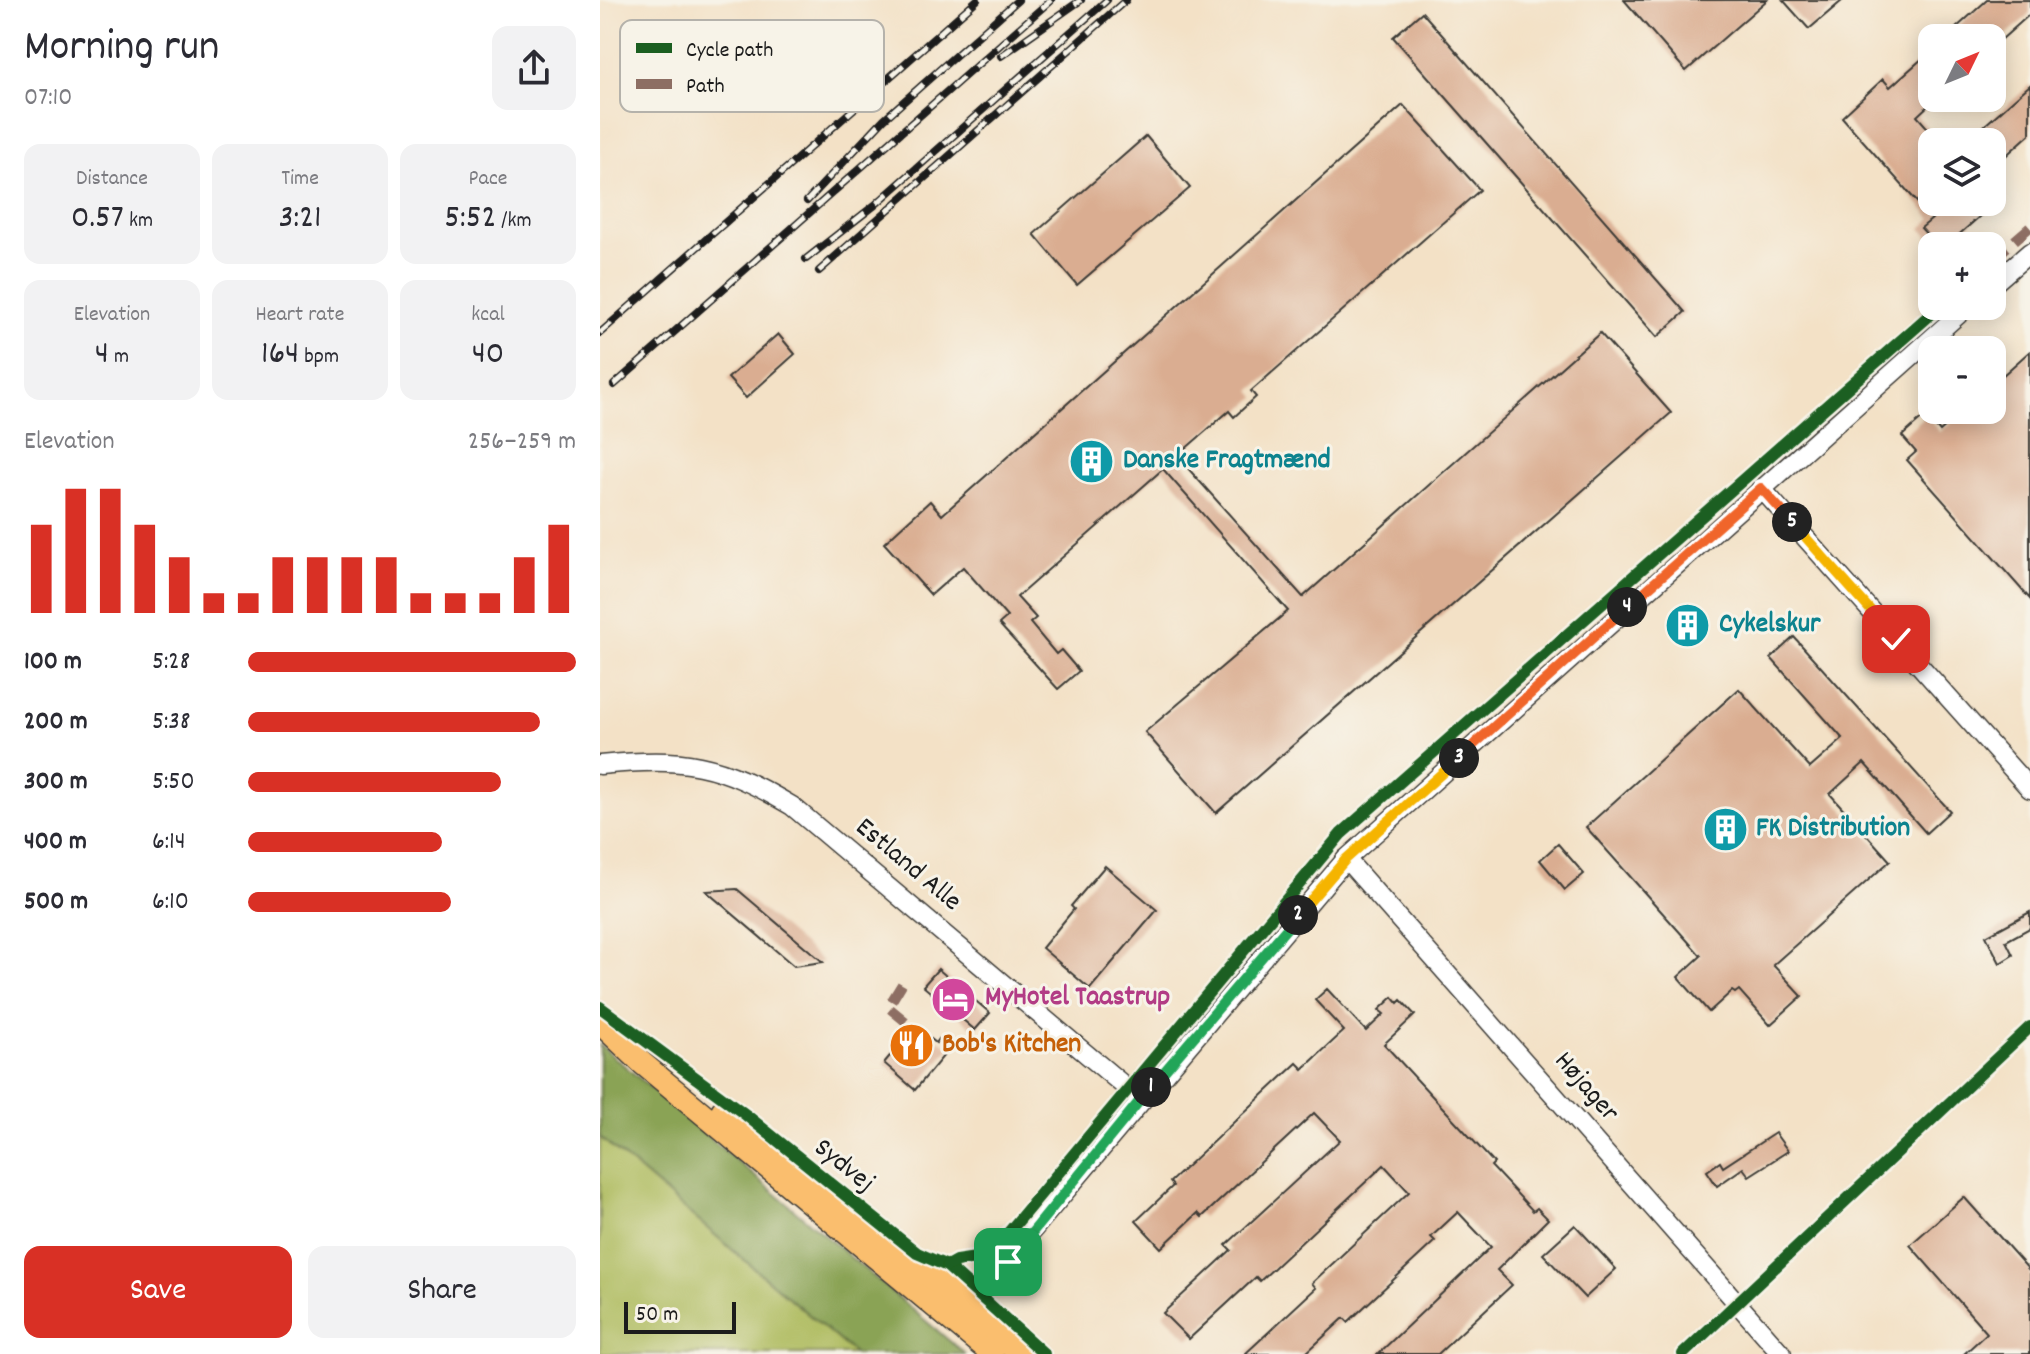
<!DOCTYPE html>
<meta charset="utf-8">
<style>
:root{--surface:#fff;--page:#f2f2f3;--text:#2b2b33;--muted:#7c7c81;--accent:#d93025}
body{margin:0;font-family:Dekko,sans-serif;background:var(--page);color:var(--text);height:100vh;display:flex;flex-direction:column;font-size:30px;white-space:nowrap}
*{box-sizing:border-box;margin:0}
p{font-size:26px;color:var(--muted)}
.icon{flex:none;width:44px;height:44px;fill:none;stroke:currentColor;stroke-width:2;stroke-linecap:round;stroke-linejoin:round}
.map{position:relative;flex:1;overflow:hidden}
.details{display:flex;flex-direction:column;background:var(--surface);width:600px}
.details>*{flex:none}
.needle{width:52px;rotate:47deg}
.tools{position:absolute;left:1318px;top:24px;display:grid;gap:16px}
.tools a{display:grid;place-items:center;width:88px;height:88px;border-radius:16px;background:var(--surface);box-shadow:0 4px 20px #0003;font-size:40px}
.scale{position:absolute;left:24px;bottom:20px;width:112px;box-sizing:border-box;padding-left:8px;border:4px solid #1c1c1c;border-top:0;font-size:22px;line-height:28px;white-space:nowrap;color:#1c1c1c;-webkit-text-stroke:6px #f7f3e8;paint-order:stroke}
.pin{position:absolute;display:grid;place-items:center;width:68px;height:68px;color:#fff;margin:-34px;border-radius:16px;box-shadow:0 4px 12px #0006}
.km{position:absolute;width:40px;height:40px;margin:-20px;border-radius:50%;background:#222;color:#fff;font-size:22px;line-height:40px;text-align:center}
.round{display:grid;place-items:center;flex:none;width:84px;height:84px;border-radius:16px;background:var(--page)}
.headline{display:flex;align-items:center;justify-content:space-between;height:136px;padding:0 24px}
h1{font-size:44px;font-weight:600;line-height:60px}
.metrics{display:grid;grid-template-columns:repeat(3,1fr);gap:12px;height:136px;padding:8px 24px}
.metrics div{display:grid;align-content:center;border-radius:16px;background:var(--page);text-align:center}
.metrics b{font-size:34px;font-weight:600}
.metrics small{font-size:22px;font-weight:400}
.metrics p{font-size:22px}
.chart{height:224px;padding:16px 24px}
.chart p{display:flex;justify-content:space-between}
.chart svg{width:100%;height:144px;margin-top:8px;stroke:var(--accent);stroke-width:6}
.action{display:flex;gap:16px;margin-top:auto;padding:16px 24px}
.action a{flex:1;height:92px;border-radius:16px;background:var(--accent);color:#fff;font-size:32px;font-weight:600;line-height:92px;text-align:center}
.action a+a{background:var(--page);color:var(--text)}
ul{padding:0 24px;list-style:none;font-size:26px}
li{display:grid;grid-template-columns:128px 96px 1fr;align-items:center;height:60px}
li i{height:20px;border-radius:10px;background:var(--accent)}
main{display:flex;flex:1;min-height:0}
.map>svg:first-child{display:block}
</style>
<main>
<section class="details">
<div class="headline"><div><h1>Morning run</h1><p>07:10</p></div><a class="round"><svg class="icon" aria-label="share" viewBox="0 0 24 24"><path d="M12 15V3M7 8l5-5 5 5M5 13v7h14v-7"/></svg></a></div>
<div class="metrics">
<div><p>Distance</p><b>0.57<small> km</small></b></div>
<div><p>Time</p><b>3:21</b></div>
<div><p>Pace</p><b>5:52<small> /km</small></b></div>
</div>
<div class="metrics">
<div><p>Elevation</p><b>4<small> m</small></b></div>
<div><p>Heart rate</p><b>164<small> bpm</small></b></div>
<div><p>kcal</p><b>40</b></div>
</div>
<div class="chart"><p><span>Elevation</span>256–259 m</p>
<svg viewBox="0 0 160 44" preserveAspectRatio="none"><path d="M5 44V17M15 44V6M25 44V6M35 44V17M45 44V27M55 44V38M65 44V38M75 44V27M85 44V27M95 44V27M105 44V27M115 44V38M125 44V38M135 44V38M145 44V27M155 44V17"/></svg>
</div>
<ul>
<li><b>100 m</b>5:28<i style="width:100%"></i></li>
<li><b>200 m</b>5:38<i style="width:89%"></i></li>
<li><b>300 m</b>5:50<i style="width:77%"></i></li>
<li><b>400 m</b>6:14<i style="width:59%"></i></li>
<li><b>500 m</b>6:10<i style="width:62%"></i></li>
</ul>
<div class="action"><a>Save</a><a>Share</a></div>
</section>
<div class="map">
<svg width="1430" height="1354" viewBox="0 0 1430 1354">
<rect width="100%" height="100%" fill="#f7f3e8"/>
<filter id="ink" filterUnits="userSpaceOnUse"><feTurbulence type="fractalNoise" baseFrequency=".0125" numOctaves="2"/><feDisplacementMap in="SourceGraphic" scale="16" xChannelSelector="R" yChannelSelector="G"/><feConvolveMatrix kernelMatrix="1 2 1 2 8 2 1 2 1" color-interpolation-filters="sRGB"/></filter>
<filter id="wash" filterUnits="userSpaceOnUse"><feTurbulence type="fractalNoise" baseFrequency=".006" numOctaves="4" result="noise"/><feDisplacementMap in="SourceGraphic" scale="32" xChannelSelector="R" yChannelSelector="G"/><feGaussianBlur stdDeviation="1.8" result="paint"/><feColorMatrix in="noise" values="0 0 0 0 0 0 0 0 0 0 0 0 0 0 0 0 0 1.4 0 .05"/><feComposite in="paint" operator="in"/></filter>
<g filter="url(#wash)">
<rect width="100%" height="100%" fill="#f3e1c6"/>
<polygon fill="#aebb5e" stroke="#656c3d" stroke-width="2" points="0,1137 255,1354 0,1354"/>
<polygon fill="#8aa355" stroke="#536038" stroke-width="2" points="0,1045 365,1354 255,1354 0,1137"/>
<g id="blocks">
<g fill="#daad91">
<polygon points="1024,0 1167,0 1086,71"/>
<polygon points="1183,0 1243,0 1209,29"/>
<polygon points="1387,0 1430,0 1430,14 1392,48 1392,38 1345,38"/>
<polygon points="822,12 1085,312 1057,337 793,37"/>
<polygon points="1332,50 1332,102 1317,116 1340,142 1332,142 1332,202 1396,202 1346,246 1337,246 1321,228 1332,219 1242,117 1283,79 1290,87"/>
<polygon points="1430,85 1430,134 1392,168 1392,142 1366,142"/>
<polygon points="803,105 880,190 651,391 656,397 634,417 629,411 577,456 703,597 1000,333 1071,413 616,813 545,732 688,611 563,469 417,597 436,618 430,623 456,654 461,650 479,671 458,689 399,624 407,617 363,567 331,595 284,543 330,501 342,515"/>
<polygon points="546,136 590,188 477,285 434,234"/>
<polygon points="178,334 195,354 146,398 128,378"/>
<polygon points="1430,351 1430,599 1307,460 1316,452 1302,436 1326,415 1340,432 1365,410 1392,410 1392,385"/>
<polygon points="1194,637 1350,811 1326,833 1264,763 1230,794 1290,861 1173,965 1202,996 1170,1025 1139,990 1135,993 1132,991 1109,1012 1078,977 1101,956 986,827 1139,689 1210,768 1243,739 1171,658"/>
<polygon points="958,844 984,874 965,890 940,860"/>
<polygon points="505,866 557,910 490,989 442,948 474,909 471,906"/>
<polygon points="137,889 223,962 194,966 106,891"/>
<polygon points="1430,912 1430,928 1406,941 1413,955 1400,963 1386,936"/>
<polygon points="338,969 390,1013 375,1030 323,986"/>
<polygon points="727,989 766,1031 784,1014 779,1010 793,997 798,1003 801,1000 815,1015 784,1044 894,1163 891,1166 933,1211 937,1208 948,1219 897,1270 912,1285 838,1354 778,1354 891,1247 858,1212 831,1237 835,1241 748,1322 744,1318 705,1354 645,1354 716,1288 712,1283 809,1192 784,1165 660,1281 656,1277 589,1339 563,1313 631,1250 626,1245 740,1140 714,1113 602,1217 598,1213 561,1248 536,1221 573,1186 570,1182 697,1063 703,1069 744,1031 715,1000"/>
<polygon points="315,1026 336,1043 339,1039 350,1048 315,1090 284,1063"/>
<polygon points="1175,1133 1188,1151 1149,1176 1143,1168 1117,1186 1107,1171 1120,1162 1123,1167"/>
<polygon points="1364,1197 1430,1271 1430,1354 1364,1354 1387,1333 1310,1245"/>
<polygon points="975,1225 1016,1269 985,1298 943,1254"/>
</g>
</g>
</g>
<g filter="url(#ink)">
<use href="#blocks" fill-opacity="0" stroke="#3c3a36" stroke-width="2"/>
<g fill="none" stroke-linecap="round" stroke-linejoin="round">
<defs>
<g id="minor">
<polyline points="1392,285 1430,252"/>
<polyline points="1161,488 1430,789"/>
<path d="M0 765C85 757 118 762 192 806L541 1100"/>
<polyline points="746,859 1182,1354"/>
<polyline points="361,1315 746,859 1368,306"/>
</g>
<g id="major">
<polyline points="0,1023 42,1063 392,1354"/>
<polyline points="122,1111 368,1307 419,1354"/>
</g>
</defs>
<use href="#minor" stroke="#3c3a36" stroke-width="21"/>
<use href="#major" stroke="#3c3a36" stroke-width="25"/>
<use href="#minor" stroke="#fff" stroke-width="18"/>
<use href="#major" stroke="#fabe6e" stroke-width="22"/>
<defs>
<g id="rail">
<polyline points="401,56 481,0"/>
<polyline points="207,201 284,119 418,0"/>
<polyline points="206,259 275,205 507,0"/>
<polyline points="219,271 526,0"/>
<polyline points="0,333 377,0"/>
<polyline points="14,385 451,0"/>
</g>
</defs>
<use href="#rail" stroke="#1c1c1c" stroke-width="8"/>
<use href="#rail" stroke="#f7f3e8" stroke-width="5" stroke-dasharray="15" stroke-linecap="butt"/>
<g stroke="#8d6e63" stroke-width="10" stroke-dasharray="20 10" stroke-linecap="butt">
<polyline points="1392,260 1430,227"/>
<polyline points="302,984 288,1007 311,1026"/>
</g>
<defs>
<g id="cycleway">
<polyline points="0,1007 146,1115 317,1253 347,1266 444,1354"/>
<polyline points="347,1266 356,1261 383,1257 409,1232 741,834 1340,306"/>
<polyline points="1083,1354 1430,1027"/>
</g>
</defs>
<use href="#cycleway" stroke="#f7f3e8" stroke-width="17"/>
<use href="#cycleway" stroke="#1b5e20" stroke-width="12"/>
</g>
</g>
<g fill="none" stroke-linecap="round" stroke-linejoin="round" filter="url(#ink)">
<defs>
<polyline id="split-1" points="408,1262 551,1087"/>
<polyline id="split-2" points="551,1087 698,915"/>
<polyline id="split-3" points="698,915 746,859 859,758"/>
<polyline id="split-4" points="859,758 1027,607"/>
<polyline id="split-5" points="1027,607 1161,488 1192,522"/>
<polyline id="split-6" points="1192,522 1296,639"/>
</defs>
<use href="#split-1" stroke="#fff" stroke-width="16"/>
<use href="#split-2" stroke="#fff" stroke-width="16"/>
<use href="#split-3" stroke="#fff" stroke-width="16"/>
<use href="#split-4" stroke="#fff" stroke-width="16"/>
<use href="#split-5" stroke="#fff" stroke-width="16"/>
<use href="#split-6" stroke="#fff" stroke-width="16"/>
<use href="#split-1" stroke="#22a559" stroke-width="10"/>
<use href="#split-2" stroke="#22a559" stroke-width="10"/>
<use href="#split-3" stroke="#f5b400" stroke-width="10"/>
<use href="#split-4" stroke="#f0652b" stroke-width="10"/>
<use href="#split-5" stroke="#f0652b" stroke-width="10"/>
<use href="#split-6" stroke="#f5b400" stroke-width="10"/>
</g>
<defs>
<symbol id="building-disc" viewBox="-11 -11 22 22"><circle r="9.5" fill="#0f9aa8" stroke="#f7f3e8"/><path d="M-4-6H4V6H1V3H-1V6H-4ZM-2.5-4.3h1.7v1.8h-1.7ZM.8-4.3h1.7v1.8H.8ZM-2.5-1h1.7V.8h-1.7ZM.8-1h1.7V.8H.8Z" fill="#fff"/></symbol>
<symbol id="hotel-disc" viewBox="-11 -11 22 22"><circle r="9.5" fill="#d1479c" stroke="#f7f3e8"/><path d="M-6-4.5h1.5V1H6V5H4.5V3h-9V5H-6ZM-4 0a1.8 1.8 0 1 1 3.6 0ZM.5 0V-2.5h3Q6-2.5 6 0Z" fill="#fff"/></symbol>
<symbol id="restaurant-disc" viewBox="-11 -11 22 22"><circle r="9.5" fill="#e8710a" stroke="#f7f3e8"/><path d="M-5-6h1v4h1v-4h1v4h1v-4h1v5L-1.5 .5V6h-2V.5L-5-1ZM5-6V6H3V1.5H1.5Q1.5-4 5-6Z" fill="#fff"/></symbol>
</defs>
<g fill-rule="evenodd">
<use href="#building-disc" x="466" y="436" width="51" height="51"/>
<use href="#building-disc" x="1062" y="600" width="51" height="51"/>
<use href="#building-disc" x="1100" y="804" width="51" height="51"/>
<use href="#hotel-disc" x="328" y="974" width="51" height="51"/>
<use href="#restaurant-disc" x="286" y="1020" width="51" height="51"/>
</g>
<g text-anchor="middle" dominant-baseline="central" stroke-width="6" stroke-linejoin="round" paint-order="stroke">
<g font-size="28" font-weight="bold" fill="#0d838f" stroke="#f7f3e8" text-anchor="start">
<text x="523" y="462">Danske Fragtmænd</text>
<text x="1119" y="626">Cykelskur</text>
<text x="1156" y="830">FK Distribution</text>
</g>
<g font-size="28" fill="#1c1c1c" stroke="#f7f3e8">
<text transform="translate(307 866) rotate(40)">Estland Alle</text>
<text transform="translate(985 1088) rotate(49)">Højager</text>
<text transform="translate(243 1167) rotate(39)">Sydvej</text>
</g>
<g font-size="28" font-weight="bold" fill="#b23c85" stroke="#f7f3e8" text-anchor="start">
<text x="385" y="999">MyHotel Taastrup</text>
</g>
<g font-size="28" font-weight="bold" fill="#c56008" stroke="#f7f3e8" text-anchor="start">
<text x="342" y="1046">Bob's Kitchen</text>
</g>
</g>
<rect x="20" y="20" width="264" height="92" rx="12" fill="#f7f3e8" stroke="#b5b2ab" stroke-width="2"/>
<rect x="36" y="43" width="36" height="10" fill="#1b5e20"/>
<rect x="36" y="79" width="36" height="10" fill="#8d6e63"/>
<g font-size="22" fill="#1c1c1c">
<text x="86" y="56">Cycle path</text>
<text x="86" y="92">Path</text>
</g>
</svg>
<div class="tools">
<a><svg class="needle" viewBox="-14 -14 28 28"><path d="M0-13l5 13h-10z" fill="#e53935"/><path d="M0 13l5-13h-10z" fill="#7c7c81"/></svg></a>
<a><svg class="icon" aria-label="layers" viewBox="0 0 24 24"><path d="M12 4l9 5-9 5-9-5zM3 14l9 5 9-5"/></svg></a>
<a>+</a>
<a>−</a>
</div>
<div class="scale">50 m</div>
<div class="pin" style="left:408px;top:1262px;background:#1e9e55"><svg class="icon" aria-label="arrive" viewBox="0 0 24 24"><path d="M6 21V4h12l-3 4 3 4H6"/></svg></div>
<div class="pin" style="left:1296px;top:639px;background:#d93025"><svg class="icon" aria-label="check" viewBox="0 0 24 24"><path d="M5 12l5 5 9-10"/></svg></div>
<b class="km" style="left:551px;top:1087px">1</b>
<b class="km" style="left:698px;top:915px">2</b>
<b class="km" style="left:859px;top:758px">3</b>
<b class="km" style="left:1027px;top:607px">4</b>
<b class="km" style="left:1192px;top:522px">5</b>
</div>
</main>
